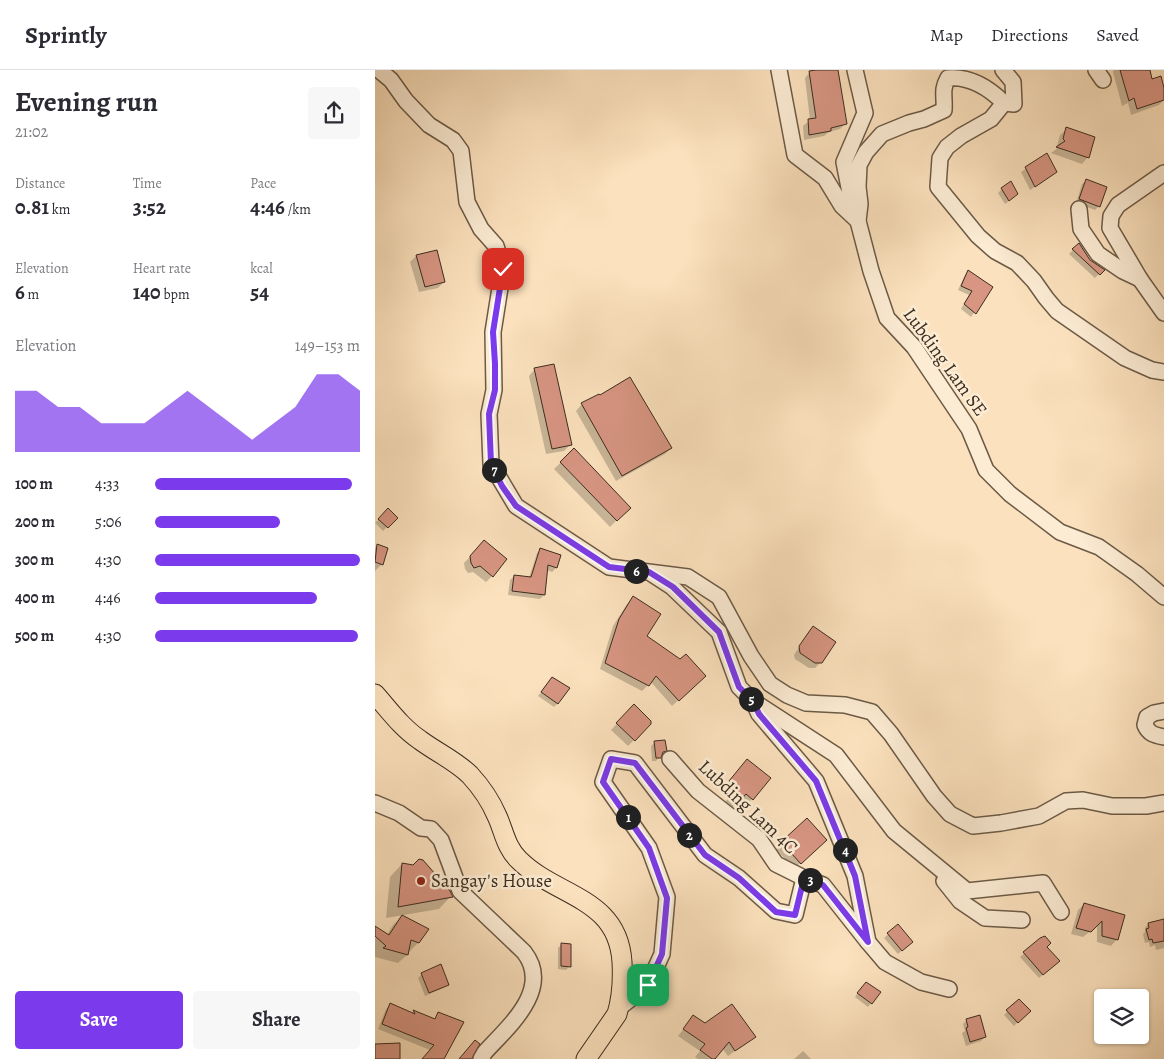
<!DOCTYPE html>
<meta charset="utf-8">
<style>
:root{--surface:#fff;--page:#f7f7f7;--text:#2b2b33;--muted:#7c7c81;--line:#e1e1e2;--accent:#7c3aed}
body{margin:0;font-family:Alegreya,serif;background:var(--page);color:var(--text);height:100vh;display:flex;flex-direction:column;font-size:19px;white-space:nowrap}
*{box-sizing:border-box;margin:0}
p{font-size:16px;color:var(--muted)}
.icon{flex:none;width:28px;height:28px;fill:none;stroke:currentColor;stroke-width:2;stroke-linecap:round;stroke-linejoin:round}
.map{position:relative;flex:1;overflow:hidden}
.details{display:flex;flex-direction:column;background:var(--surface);width:375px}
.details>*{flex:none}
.fabs{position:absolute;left:719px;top:919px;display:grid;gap:10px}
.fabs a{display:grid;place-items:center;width:55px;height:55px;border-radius:5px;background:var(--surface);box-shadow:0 1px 4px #0004;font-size:25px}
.pin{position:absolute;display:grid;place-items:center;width:42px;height:42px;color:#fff;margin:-21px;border-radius:10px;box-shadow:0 2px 8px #0006}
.km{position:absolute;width:25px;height:25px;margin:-12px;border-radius:50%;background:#222;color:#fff;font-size:14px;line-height:25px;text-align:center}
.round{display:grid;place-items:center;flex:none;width:52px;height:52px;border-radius:5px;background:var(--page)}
.headline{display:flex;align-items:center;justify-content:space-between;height:85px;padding:0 15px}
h1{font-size:28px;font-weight:700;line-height:38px}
.metrics{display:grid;grid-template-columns:repeat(3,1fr);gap:8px;height:85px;padding:5px 15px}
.metrics div{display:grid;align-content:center}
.metrics b{font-size:21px;font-weight:700}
.metrics small{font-size:14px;font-weight:400}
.metrics p{font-size:14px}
.chart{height:140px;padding:10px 15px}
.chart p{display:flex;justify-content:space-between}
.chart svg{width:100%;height:90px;margin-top:5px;fill:var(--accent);opacity:.7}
.primary-button{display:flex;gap:10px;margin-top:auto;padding:10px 15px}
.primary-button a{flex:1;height:58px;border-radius:5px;background:var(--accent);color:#fff;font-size:20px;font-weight:700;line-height:58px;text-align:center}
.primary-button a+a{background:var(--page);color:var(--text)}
ul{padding:0 15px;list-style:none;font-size:16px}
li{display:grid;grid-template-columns:80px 60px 1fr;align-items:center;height:38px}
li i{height:12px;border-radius:6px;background:var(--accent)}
header{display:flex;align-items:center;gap:30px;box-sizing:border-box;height:70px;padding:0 25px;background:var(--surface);border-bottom:1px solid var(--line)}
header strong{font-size:24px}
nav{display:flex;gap:28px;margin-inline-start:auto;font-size:18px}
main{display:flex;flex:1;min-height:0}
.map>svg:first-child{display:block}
</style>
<header>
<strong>Sprintly</strong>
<nav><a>Map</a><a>Directions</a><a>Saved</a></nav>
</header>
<main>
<section class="details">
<div class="headline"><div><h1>Evening run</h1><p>21:02</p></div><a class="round"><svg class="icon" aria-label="share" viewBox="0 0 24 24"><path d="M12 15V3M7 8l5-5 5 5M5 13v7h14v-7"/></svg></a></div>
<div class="metrics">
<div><p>Distance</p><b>0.81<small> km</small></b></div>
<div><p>Time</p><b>3:52</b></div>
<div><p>Pace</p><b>4:46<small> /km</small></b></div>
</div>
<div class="metrics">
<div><p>Elevation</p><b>6<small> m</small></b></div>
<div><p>Heart rate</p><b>140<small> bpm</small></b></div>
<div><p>kcal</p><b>54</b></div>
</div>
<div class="chart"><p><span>Elevation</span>149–153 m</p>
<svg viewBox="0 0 160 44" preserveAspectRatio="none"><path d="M0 44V14L10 14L20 22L30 22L40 30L50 30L60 30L70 22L80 14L90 22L100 30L110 38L120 30L130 22L140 6L150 6L160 14V44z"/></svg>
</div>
<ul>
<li><b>100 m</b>4:33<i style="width:96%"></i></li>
<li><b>200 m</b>5:06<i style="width:61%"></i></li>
<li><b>300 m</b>4:30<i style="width:100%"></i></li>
<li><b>400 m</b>4:46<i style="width:79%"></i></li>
<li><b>500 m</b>4:30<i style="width:99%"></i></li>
</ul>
<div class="primary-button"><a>Save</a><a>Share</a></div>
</section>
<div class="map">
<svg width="789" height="989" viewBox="0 0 789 989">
<rect width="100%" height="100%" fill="#fbe1bd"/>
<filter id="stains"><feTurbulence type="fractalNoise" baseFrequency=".004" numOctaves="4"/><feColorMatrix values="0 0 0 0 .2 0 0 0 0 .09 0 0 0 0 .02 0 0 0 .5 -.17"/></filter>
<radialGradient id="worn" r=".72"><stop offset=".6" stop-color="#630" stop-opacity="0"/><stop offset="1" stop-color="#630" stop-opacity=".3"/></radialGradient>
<g fill="#0003">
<polygon points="448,0 462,0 470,54 465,59 454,62 449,66 429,70 428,56 435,50 430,8 435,2"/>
<polygon points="739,0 773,0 776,11 789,23 789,30 784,35 756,45 753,33 747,36 738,2"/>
<polygon points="692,59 713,87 707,94 676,83 684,77 682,76 685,65"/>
<polygon points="671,85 676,106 655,120 646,102"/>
<polygon points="711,111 724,136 720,140 701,133 707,114"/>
<polygon points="627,119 638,128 630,134 623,123"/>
<polygon points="704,174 715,190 728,200 720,208 694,184"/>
<polygon points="41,186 69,212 63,218 44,222 35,192"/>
<polygon points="594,201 616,218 596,247 586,239 594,225 583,220 590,205"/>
<polygon points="160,299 196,374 189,381 171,384 154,306"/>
<polygon points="207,334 296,378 290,384 241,411 201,341"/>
<polygon points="199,380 254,438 235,457 179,399"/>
<polygon points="13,440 21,448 8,461 0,453"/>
<polygon points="2,476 7,494 0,501 0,478"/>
<polygon points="103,478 117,506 111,512 98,502 93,503 90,499 89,493"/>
<polygon points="166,480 181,498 177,502 172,500 169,525 165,529 133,525 135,510 139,506 154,508 162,483"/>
<polygon points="258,528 271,566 323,612 297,636 276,612 267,621 225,599 238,556 252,534"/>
<polygon points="438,558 446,592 440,598 434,598 420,589 419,585 432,564"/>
<polygon points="177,608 182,634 179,637 163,626"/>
<polygon points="259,636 275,654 253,676 236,660"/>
<polygon points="280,672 290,680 281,691 277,691 276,676"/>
<polygon points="366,697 394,708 371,736 364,730 357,738 350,732 357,724 349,717"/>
<polygon points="407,773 444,776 419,799 401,779"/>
<polygon points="27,794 76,826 64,839 11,848 15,807"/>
<polygon points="709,834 749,846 742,869 736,876 722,872 722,856 708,867 696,864 703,840"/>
<polygon points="27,846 43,873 34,882 32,881 32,885 23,893 0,887 0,868 7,862 12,865 18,855"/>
<polygon points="789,853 789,878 781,880 780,875 775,877 774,872 770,873 768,864 770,862 770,858 773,854"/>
<polygon points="523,856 533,875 523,884 509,868"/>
<polygon points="665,869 679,895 664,908 645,887"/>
<polygon points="187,874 195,896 191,900 183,899 183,878"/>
<polygon points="47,904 72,914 68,918 50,926 43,908"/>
<polygon points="487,917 496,933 493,937 480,927"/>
<polygon points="644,930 654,941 639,956 629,945"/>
<polygon points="16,934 36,943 38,942 58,950 64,944 68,989 48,989 55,980 3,959 11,939"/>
<polygon points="319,946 330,955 379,967 353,986 347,978 338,989 323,989 320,987 325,981 303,966"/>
<polygon points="592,950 610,967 606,971 591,976 587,963 590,961 588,954"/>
<polygon points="428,981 436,989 419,989"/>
</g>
<g fill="#d79582" stroke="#3c2d1f">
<polygon points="441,0 463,0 472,54 456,58 456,61 434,65 433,49 441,48 434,1"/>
<polygon points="745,0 775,0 777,9 786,6 789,18 789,30 762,39 759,28 754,31"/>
<polygon points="691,57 720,67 714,88 681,77 690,71 688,69"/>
<polygon points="672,83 682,102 660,117 650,97"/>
<polygon points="711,109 732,117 725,137 704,129"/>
<polygon points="636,111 643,124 634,131 626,118"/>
<polygon points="704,173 715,190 730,200 725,205 697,179"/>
<polygon points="62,180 70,212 50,217 41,185"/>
<polygon points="593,200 618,217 601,244 589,234 597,221 586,216"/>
<polygon points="179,294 197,375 177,379 159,298"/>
<polygon points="255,307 297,378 247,406 206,333 224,324 225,325"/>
<polygon points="199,378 256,438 242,451 185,392"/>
<polygon points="13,438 23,448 13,458 3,449"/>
<polygon points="109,470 132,489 118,507 105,496 99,498 96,493 95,486"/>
<polygon points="2,474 13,478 8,495 0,492"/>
<polygon points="165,478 186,485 182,498 173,495 170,525 137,521 139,505 156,507"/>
<polygon points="258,526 286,544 272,566 305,589 311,584 331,606 304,631 281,606 274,616 230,593 244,549"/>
<polygon points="438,556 461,572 447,593 440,593 425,583 424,576"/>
<polygon points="177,607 195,618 183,634 166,622"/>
<polygon points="259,634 276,651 276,654 260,671 241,653"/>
<polygon points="290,670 292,681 288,682 286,688 281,688 279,671"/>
<polygon points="372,689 396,708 378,730 371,724 364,732 355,725 362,717 354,711"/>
<polygon points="432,748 452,770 426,794 406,772"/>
<polygon points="44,789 48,790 75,821 78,827 23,837 27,793 38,795"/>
<polygon points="709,833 750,845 743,870 727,866 727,851 716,862 701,858"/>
<polygon points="27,845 54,859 44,873 36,870 33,885 8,878 11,876 0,866 0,856 14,865"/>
<polygon points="789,849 789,871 778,873 777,869 774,870 771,859 774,858 773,853"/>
<polygon points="523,854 538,872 527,881 512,863"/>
<polygon points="670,866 676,873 672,877 685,891 668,905 648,882 665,868"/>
<polygon points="186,873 196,874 196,897 186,896"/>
<polygon points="66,894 74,915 54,923 46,903"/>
<polygon points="491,912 506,922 497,934 482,923"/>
<polygon points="644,929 656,941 643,953 631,940"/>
<polygon points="15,933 40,944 38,940 60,949 63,942 89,952 69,989 47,989 59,975 7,954"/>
<polygon points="357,934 381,967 360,981 354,972 340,989 337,989 325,980 330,974 308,959 318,945 330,953"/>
<polygon points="605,945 611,967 595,972 591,958 593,957 591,949"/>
<polygon points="100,970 105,974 97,989 84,989"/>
<polygon points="25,973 25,989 0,989 0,974"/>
</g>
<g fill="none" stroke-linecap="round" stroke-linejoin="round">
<defs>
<g id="minor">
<polyline points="4,0 16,10 31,31 54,55 78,70 86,81 92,132 106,159 121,176 128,199 118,262 119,320 114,344 116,394 141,436 234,497 313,507 344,527 376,586 395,614 412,625 431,633 470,635 497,642 516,664 559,726 575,744 598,756 626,753 664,746 691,731 708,730 737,736 771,736 789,733"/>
<polyline points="404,0 420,85 450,108 467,136 483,151"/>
<polyline points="628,0 638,12 639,34 629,33"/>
<polyline points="721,0 728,10"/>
<polyline points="789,103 743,135 736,146 735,158 765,209 789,243"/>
<polyline points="477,133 469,92 490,43 480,0"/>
<polyline points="704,139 706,159 723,184 748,201 765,209"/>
<path d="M789 302 777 300 750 288 682 241 671 228 659 211 642 193 620 181 603 166 563 117 565 88 572 77 586 66 616 49 629 33C613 17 595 6 573 8 566 20 570 26 569 40L549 49 534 53 507 64 491 82 484 95 483 117 485 134 483 151 496 201 512 248 539 277 594 359 611 400 635 424 685 462 724 477 762 504 789 527"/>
<polyline points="381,633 461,685 519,761 592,821 668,813 686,842"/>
<path d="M789 641 779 643 772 647 770 655C774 664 779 665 789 667"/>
<polyline points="295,689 323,721 384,769 401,794 429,808"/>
<path d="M0 733 24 743 46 758 56 759 66 770 85 821 149 882C178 919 133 957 110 982L106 989"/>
<polyline points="569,811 585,831 610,848 647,850"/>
<polyline points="493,872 510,892 546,912 574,919"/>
<polyline points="244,938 273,915 287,884 292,827 274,778 228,712 236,689 260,693 330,785 364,808 401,841 420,845 429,808 448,815 493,872 480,806 441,711 384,644 378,631 364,617 344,562 297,517 277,504"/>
</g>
<path id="major" d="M0 624C14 640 27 658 45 670 61 682 81 691 95 705 106 717 116 732 122 746 129 761 131 778 144 790 181 827 243 827 247 892 248 910 247 927 242 944L211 989"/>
</defs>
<use href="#minor" stroke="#6c5a46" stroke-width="18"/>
<use href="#major" stroke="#3c2d1f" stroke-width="21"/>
<use href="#minor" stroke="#fcecd4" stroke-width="15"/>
<use href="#major" stroke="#fbe1bd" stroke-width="19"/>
</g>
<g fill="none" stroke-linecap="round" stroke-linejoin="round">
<defs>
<polyline id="route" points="128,199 118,262 120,294 120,320 114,344 116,394 127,416 141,436 234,497 274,502 298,517 344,562 364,617 378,631 384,644 441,711 480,806 493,872 448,815 429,808 420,845 401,842 364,808 330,785 260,693 236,689 228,712 274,778 292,828 287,884 273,915"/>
</defs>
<use href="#route" stroke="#fff" stroke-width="10"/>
<use href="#route" stroke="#7c3aed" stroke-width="6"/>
</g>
<circle fill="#8f2418" stroke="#fcecd4" stroke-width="2" cx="46" cy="811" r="5"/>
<g text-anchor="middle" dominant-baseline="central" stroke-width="5" stroke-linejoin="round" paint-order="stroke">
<g font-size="19" fill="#3c2d1f" stroke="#fcecd4">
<text transform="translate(570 292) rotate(54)">Lubding Lam SE</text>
<text transform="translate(373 737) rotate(43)">Lubding Lam 4C</text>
</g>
<g font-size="19" fill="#3c2d1f" stroke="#fcecd4" text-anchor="start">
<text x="56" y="811">Sangay's House</text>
</g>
</g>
<rect width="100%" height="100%" filter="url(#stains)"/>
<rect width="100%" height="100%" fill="url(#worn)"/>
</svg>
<div class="fabs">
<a><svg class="icon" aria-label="layers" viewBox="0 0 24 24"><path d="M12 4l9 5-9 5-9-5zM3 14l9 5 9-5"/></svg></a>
</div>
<div class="pin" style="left:273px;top:915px;background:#1e9e55"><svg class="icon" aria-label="arrive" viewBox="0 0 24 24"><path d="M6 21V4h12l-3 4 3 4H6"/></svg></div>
<div class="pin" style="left:128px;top:199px;background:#d93025"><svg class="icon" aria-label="check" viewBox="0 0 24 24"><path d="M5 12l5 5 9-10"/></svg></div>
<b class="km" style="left:253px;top:747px">1</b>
<b class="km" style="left:314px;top:765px">2</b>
<b class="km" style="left:435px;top:810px">3</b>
<b class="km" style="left:470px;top:780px">4</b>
<b class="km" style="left:376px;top:629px">5</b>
<b class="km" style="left:261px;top:501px">6</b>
<b class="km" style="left:119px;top:400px">7</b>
</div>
</main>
